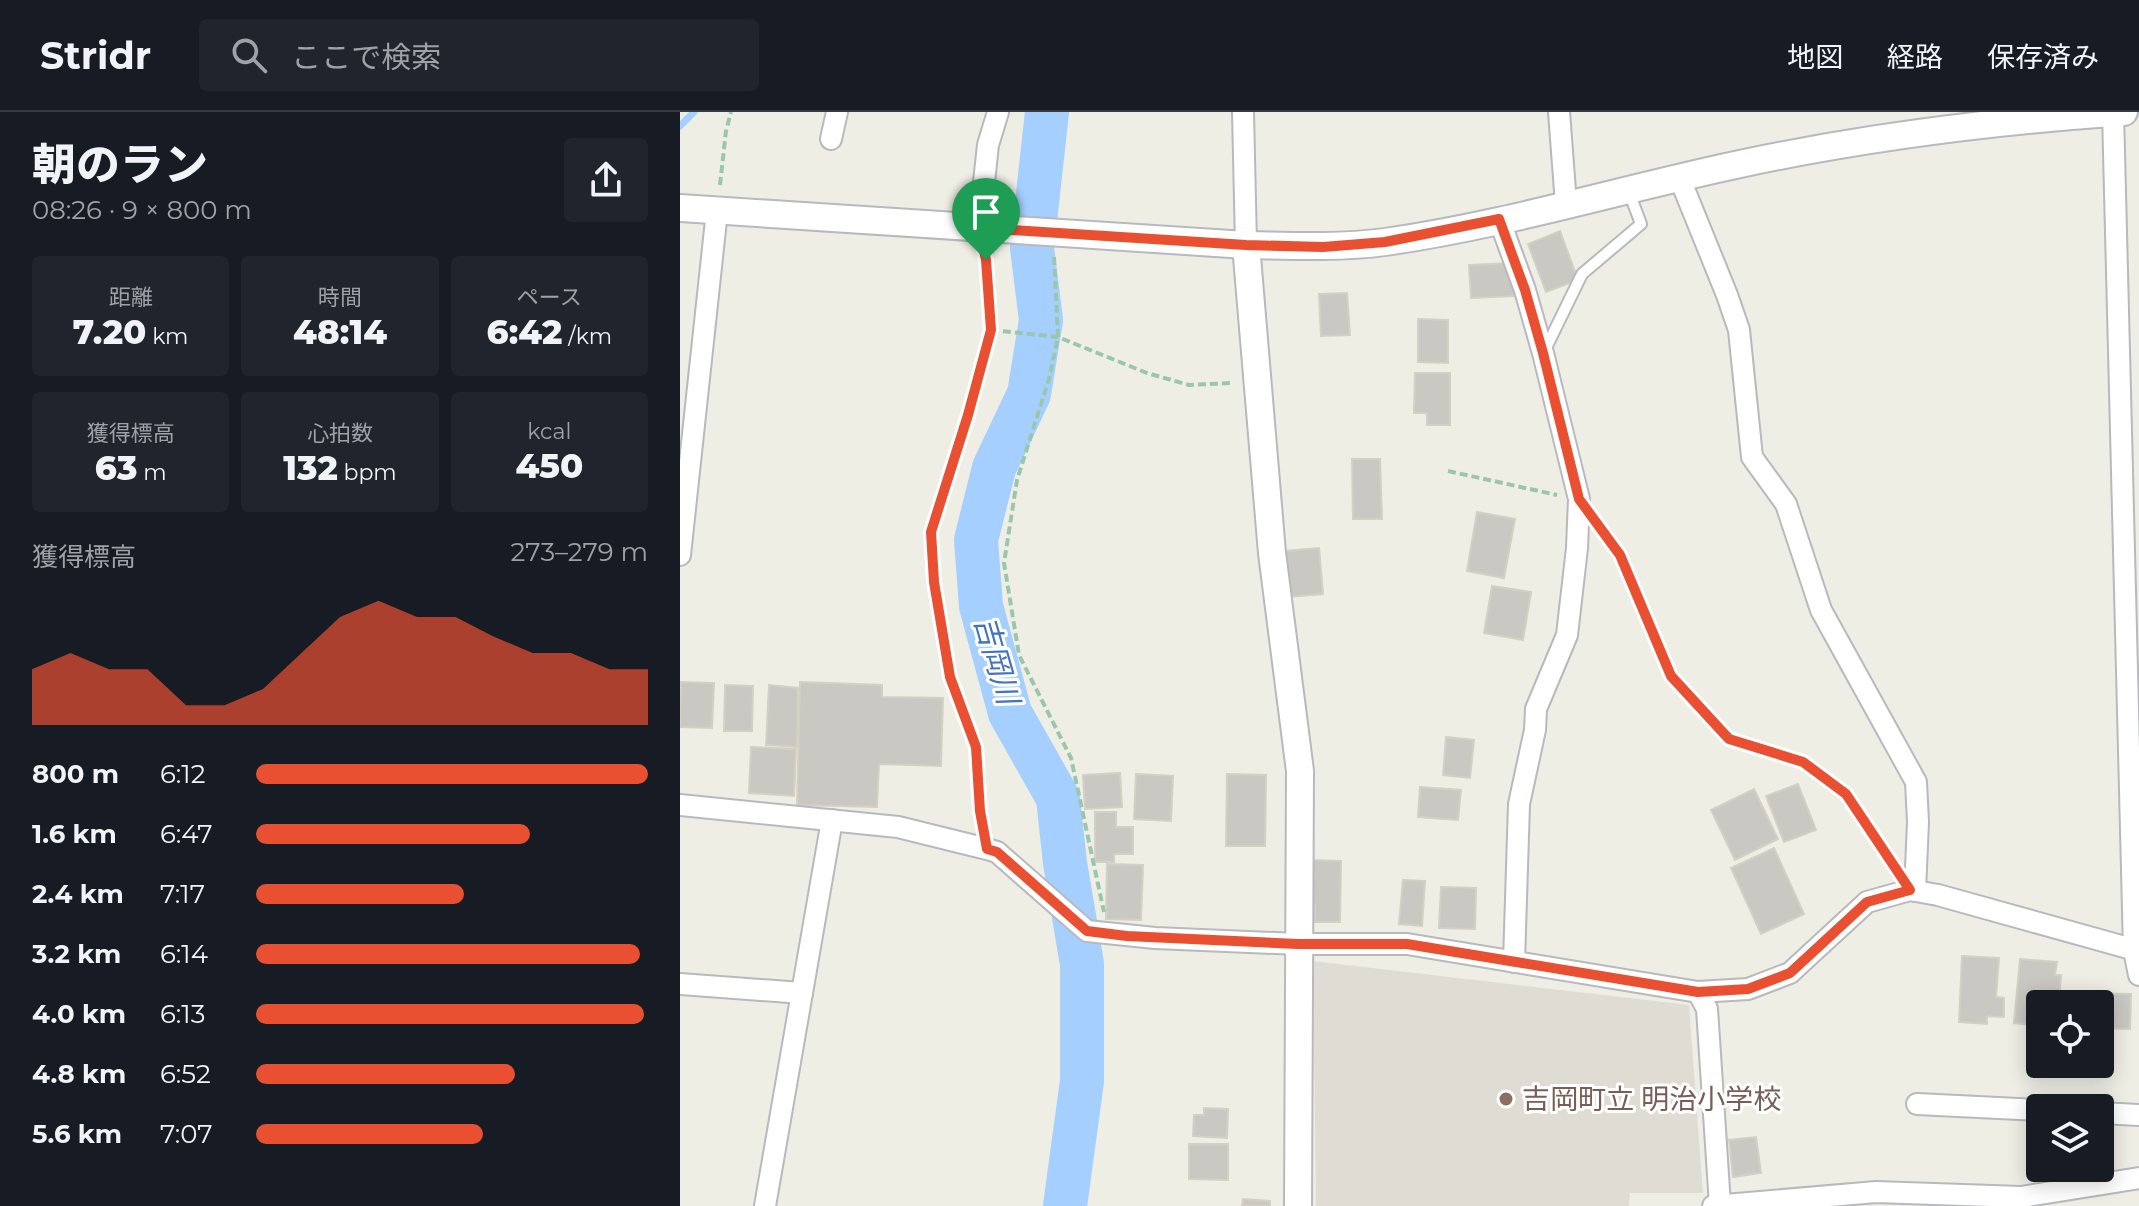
<!DOCTYPE html>
<html lang="ja">
<meta charset="utf-8">
<style>
:root{--surface:#171b24;--page:#20242c;--text:#f1f3f6;--muted:#9ea1a6;--line:#363941;--accent:#e95031}
body{margin:0;font-family:Montserrat,"Noto Sans JP",sans-serif;background:var(--page);color:var(--text);height:100vh;display:flex;flex-direction:column;font-size:30px;white-space:nowrap}
*{box-sizing:border-box;margin:0}
p{font-size:26px;color:var(--muted)}
.icon{flex:none;width:44px;height:44px;fill:none;stroke:currentColor;stroke-width:2;stroke-linecap:round;stroke-linejoin:round}
.map{position:relative;flex:1;overflow:hidden}
.drawer{display:flex;flex-direction:column;background:var(--surface);width:680px}
.drawer>*{flex:none}
.buttons{position:absolute;left:1346px;top:878px;display:grid;gap:16px}
.buttons a{display:grid;place-items:center;width:88px;height:88px;border-radius:8px;background:var(--surface);box-shadow:0 4px 20px #0003;font-size:40px}
.pin{position:absolute;display:grid;place-items:center;width:68px;height:68px;color:#fff;margin:-82px -34px;border-radius:50% 50% 50% 0;rotate:-45deg;box-shadow:0 0 8px #0007}
.pin .icon{rotate:45deg}
.round{display:grid;place-items:center;flex:none;width:84px;height:84px;border-radius:8px;background:var(--page)}
.summary{display:flex;align-items:center;justify-content:space-between;height:136px;padding:0 32px}
h1{font-size:44px;font-weight:800;line-height:60px}
.metrics{display:grid;grid-template-columns:repeat(3,1fr);gap:12px;height:136px;padding:8px 32px}
.metrics div{display:grid;align-content:center;border-radius:8px;background:var(--page);text-align:center}
.metrics b{font-size:34px;font-weight:800}
.metrics small{font-size:22px;font-weight:400}
.metrics p{font-size:22px}
.chart{height:224px;padding:16px 32px}
.chart p{display:flex;justify-content:space-between}
.chart svg{width:100%;height:144px;margin-top:8px;fill:var(--accent);opacity:.7}
ul{padding:0 32px;list-style:none;font-size:26px}
li{display:grid;grid-template-columns:128px 96px 1fr;align-items:center;height:60px}
li i{height:20px;border-radius:10px;background:var(--accent)}
header{display:flex;align-items:center;gap:48px;box-sizing:border-box;height:112px;padding:0 40px;background:var(--surface);border-bottom:2px solid var(--line)}
header strong{font-size:38px}
nav{display:flex;gap:44px;margin-inline-start:auto;font-size:28px}
.search{width:560px;height:72px;background:var(--page);display:flex;align-items:center;gap:20px;box-sizing:border-box;padding:0 28px;border-radius:8px;color:var(--muted);font-size:30px}
main{display:flex;flex:1;min-height:0}
.map>svg:first-child{display:block}
</style>
<header>
<strong>Stridr</strong>
<div class="search"><svg class="icon" aria-label="search" viewBox="0 0 24 24"><circle cx="10" cy="10" r="6"/><path d="M15 15l6 6"/></svg>ここで検索</div>
<nav><a>地図</a><a>経路</a><a>保存済み</a></nav>
</header>
<main>
<section class="drawer">
<div class="summary"><div><h1>朝のラン</h1><p>08:26 · 9 × 800 m</p></div><a class="round"><svg class="icon" aria-label="share" viewBox="0 0 24 24"><path d="M12 15V3M7 8l5-5 5 5M5 13v7h14v-7"/></svg></a></div>
<div class="metrics">
<div><p>距離</p><b>7.20<small> km</small></b></div>
<div><p>時間</p><b>48:14</b></div>
<div><p>ペース</p><b>6:42<small> /km</small></b></div>
</div>
<div class="metrics">
<div><p>獲得標高</p><b>63<small> m</small></b></div>
<div><p>心拍数</p><b>132<small> bpm</small></b></div>
<div><p>kcal</p><b>450</b></div>
</div>
<div class="chart"><p><span>獲得標高</span>273–279 m</p>
<svg viewBox="0 0 160 44" preserveAspectRatio="none"><path d="M0 44V27L10 22L20 27L30 27L40 38L50 38L60 33L70 22L80 11L90 6L100 11L110 11L120 17L130 22L140 22L150 27L160 27V44z"/></svg>
</div>
<ul>
<li><b>800 m</b>6:12<i style="width:100%"></i></li>
<li><b>1.6 km</b>6:47<i style="width:70%"></i></li>
<li><b>2.4 km</b>7:17<i style="width:53%"></i></li>
<li><b>3.2 km</b>6:14<i style="width:98%"></i></li>
<li><b>4.0 km</b>6:13<i style="width:99%"></i></li>
<li><b>4.8 km</b>6:52<i style="width:66%"></i></li>
<li><b>5.6 km</b>7:07<i style="width:58%"></i></li>
</ul>
</section>
<div class="map">
<svg width="1459" height="1094" viewBox="0 0 1459 1094">
<rect width="100%" height="100%" fill="#efeee5"/>
<polygon fill="#dfddd3" points="633,849 1009,893 1023,1081 950,1081 949,1094 636,1094"/>
<g fill="none" stroke-linecap="round" stroke-linejoin="round">
<polyline stroke="#a5cfff" stroke-width="7" points="0,14 14,0"/>
<polyline stroke="#a5cfff" stroke-width="44" points="367,0 352,136 361,208 349,282 314,356 296,428 301,494 330,601 378,686 385,751 402,852 402,969 385,1094"/>
</g>
<g fill="#cac8c2" stroke="#d4d0c3" stroke-width="2">
<polygon points="880,119 898,168 866,180 848,132"/>
<polygon points="833,151 834,184 791,186 789,153"/>
<polygon points="667,181 670,223 641,224 639,182"/>
<polygon points="738,207 768,208 768,251 738,250"/>
<polygon points="735,261 770,261 770,313 747,313 747,301 734,301"/>
<polygon points="672,347 700,347 702,407 673,407"/>
<polygon points="797,400 835,407 824,466 787,459"/>
<polygon points="639,436 643,482 608,485 605,439"/>
<polygon points="812,474 851,480 843,528 804,521"/>
<polygon points="1,570 34,571 32,616 0,615"/>
<polygon points="120,570 202,573 202,585 263,586 261,654 199,652 197,695 117,693"/>
<polygon points="45,573 73,574 72,619 44,619"/>
<polygon points="89,573 118,576 117,635 86,633"/>
<polygon points="766,625 794,628 790,666 763,663"/>
<polygon points="71,635 116,637 114,684 69,681"/>
<polygon points="440,661 442,695 405,697 403,663"/>
<polygon points="456,662 493,664 491,709 454,707"/>
<polygon points="547,662 586,663 585,734 546,734"/>
<polygon points="1118,672 1136,718 1104,730 1086,684"/>
<polygon points="740,675 781,678 778,708 738,705"/>
<polygon points="1074,677 1098,727 1055,748 1031,698"/>
<polygon points="415,700 436,700 436,715 453,715 453,742 434,742 434,750 415,750"/>
<polygon points="1094,736 1124,802 1081,822 1051,756"/>
<polygon points="629,748 661,749 660,810 635,810 635,793 628,792"/>
<polygon points="427,752 463,753 461,808 426,807"/>
<polygon points="723,768 745,769 742,814 719,812"/>
<polygon points="761,775 796,776 795,817 759,816"/>
<polygon points="1282,844 1319,846 1316,885 1324,886 1324,905 1307,904 1307,912 1279,910"/>
<polygon points="1340,847 1377,850 1375,863 1381,863 1379,889 1389,892 1360,892 1360,914 1334,911"/>
<polygon points="1397,881 1451,882 1450,917 1420,916 1420,892 1397,892"/>
<polygon points="524,996 548,997 547,1026 513,1024 514,1003 524,1003"/>
<polygon points="1076,1025 1081,1061 1053,1065 1049,1028"/>
<polygon points="509,1032 548,1032 548,1068 509,1067"/>
<polygon points="563,1087 590,1089 590,1094 562,1094"/>
</g>
<g fill="none" stroke-linecap="round" stroke-linejoin="round">
<defs>
<polyline id="service" points="865,238 902,162 961,112 949,80"/>
<g id="minor">
<polyline points="563,0 566,133"/>
<polyline points="879,0 886,92"/>
<polyline points="1433,0 1454,838 1459,863"/>
<polyline points="151,27 157,0"/>
<polyline points="1000,67 1047,183 1059,218 1072,345 1106,392 1141,498 1236,670 1238,710 1235,779"/>
<polyline points="819,107 845,178 863,241 899,387 897,436 887,523 856,597 855,618 839,692 834,850"/>
<polyline points="299,116 308,33 318,0"/>
<polyline points="0,443 37,99"/>
<polyline points="0,693 218,715 307,737 317,740 407,819 475,826 618,832 727,832 1018,880 1068,877 1110,861 1187,790 1230,778 1258,783 1459,839"/>
<polyline points="0,872 122,881"/>
<polyline points="1018,880 1027,897 1040,1093"/>
<polyline points="1237,992 1360,998"/>
<polyline points="1420,1001 1459,1003"/>
<polyline points="85,1094 152,708"/>
<polyline points="1033,1094 1196,1080 1341,1085 1459,1066"/>
</g>
<g id="tertiary">
<path d="M0 96 566 133C612 134 659 136 705 130 825 113 942 77 1060 52 1186 25 1315 9 1444 0"/>
<polyline points="566,133 592,441 620,659 618,1094"/>
</g>
</defs>
<use href="#service" stroke="#b7b9be" stroke-width="14"/>
<use href="#minor" stroke="#b7b9be" stroke-width="24"/>
<use href="#tertiary" stroke="#b7b9be" stroke-width="30"/>
<g stroke="#9ac7ac" stroke-width="4" stroke-dasharray="8 4" stroke-linecap="butt">
<polyline points="40,73 46,19 51,0"/>
<polyline points="374,145 378,225 369,267 337,368 324,451 339,543 391,646 424,800"/>
<polyline points="311,218 378,225 467,261 509,273 552,271"/>
<polyline points="768,359 877,383"/>
<polyline points="920,415 940,443 991,564 1049,627 1123,650 1166,682 1213,753"/>
<polyline points="303,713 296,635 270,565 254,470 251,420 288,303 311,218 305,141"/>
</g>
<use href="#service" stroke="#fff" stroke-width="10"/>
<use href="#minor" stroke="#fff" stroke-width="20"/>
<use href="#tertiary" stroke="#fff" stroke-width="26"/>
</g>
<g fill="none" stroke-linecap="round" stroke-linejoin="round">
<defs>
<polygon id="route" points="819,107 845,178 863,241 899,387 940,443 991,564 1049,627 1123,650 1166,682 1230,778 1187,790 1110,861 1068,877 1018,880 727,832 618,832 447,824 407,819 317,740 307,737 300,699 296,635 270,565 254,470 251,420 288,303 311,218 306,148 299,116 566,133 643,135 705,130"/>
</defs>
<use href="#route" stroke="#fff" stroke-width="16"/>
<use href="#route" stroke="#e95031" stroke-width="10"/>
</g>
<circle fill="#8d6e63" stroke="#fff" stroke-width="3" cx="826" cy="987" r="8"/>
<g text-anchor="middle" dominant-baseline="central" stroke-width="6" stroke-linejoin="round" paint-order="stroke">
<g font-size="28" fill="#785e54" stroke="#fff" text-anchor="start">
<text x="842" y="987">吉岡町立 明治小学校</text>
</g>
<g font-size="30" font-style="italic" fill="#4373ba" stroke="#fff">
<text transform="translate(317 548) rotate(74)">吉岡川</text>
</g>
</g>
</svg>
<div class="buttons">
<a><svg class="icon" aria-label="locate" viewBox="0 0 24 24"><circle cx="12" cy="12" r="6"/><path d="M12 2v4M12 18v4M2 12h4M18 12h4"/></svg></a>
<a><svg class="icon" aria-label="layers" viewBox="0 0 24 24"><path d="M12 4l9 5-9 5-9-5zM3 14l9 5 9-5"/></svg></a>
</div>
<div class="pin" style="left:306px;top:148px;background:#1e9e55"><svg class="icon" aria-label="arrive" viewBox="0 0 24 24"><path d="M6 21V4h12l-3 4 3 4H6"/></svg></div>
</div>
</main>
